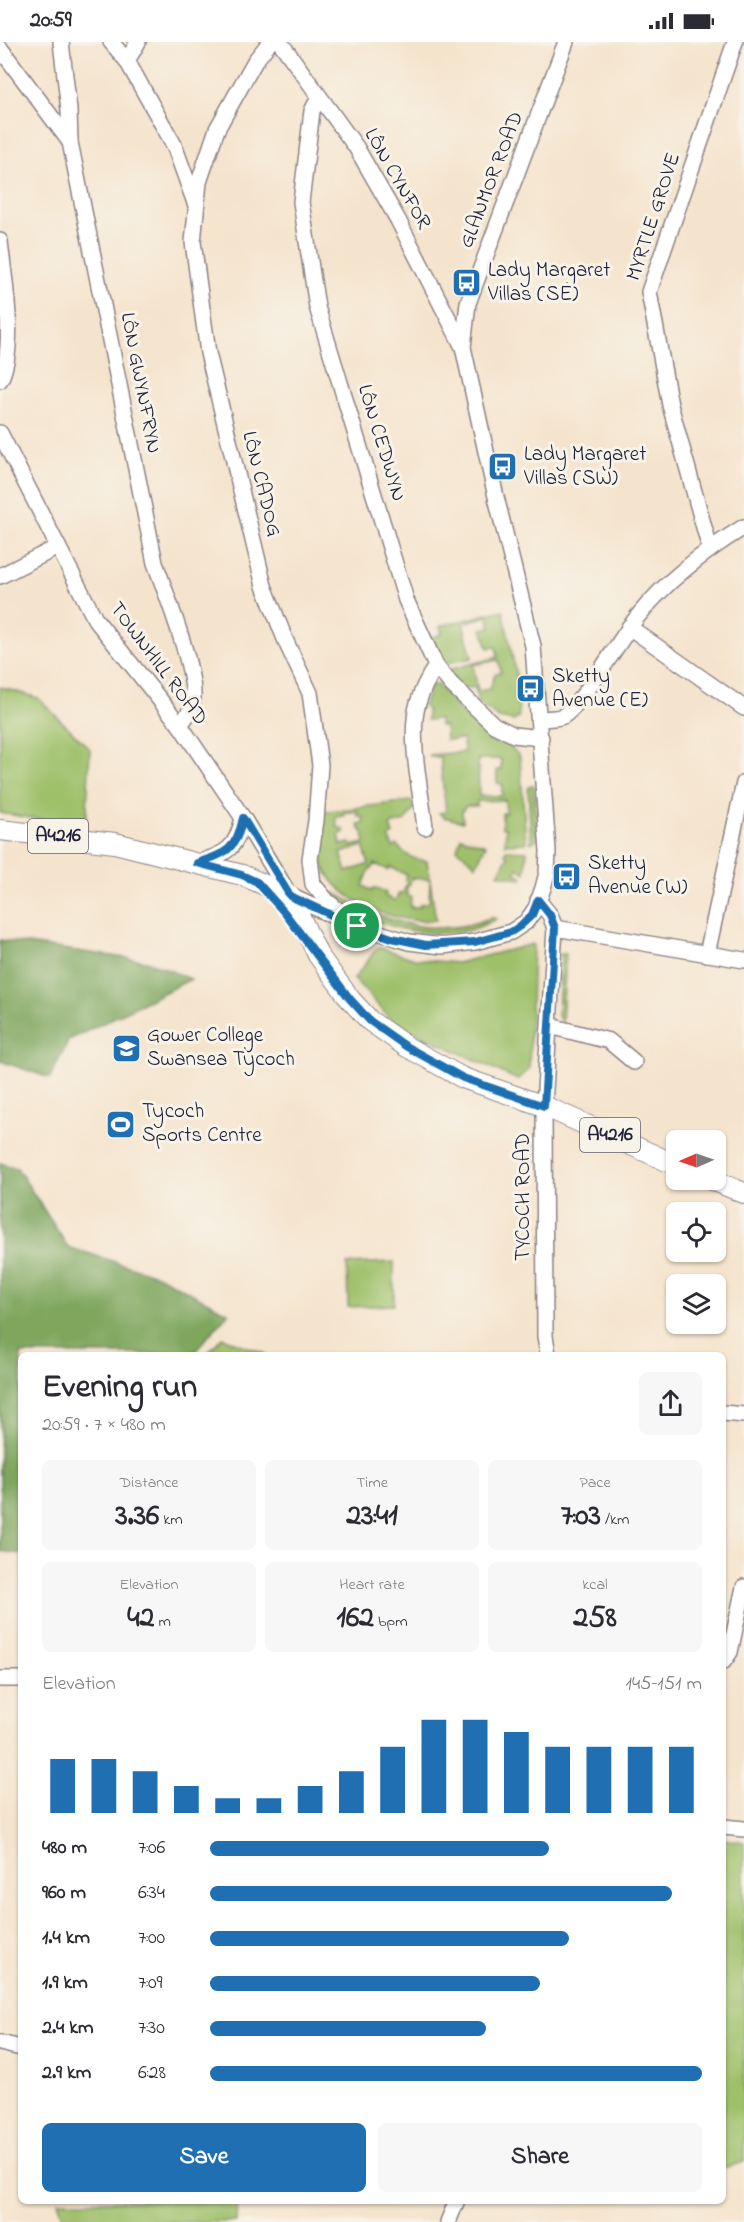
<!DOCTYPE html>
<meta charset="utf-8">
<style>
:root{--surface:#fff;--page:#f7f7f7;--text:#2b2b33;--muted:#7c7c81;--accent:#1f6fb2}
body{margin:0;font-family:"Indie Flower",sans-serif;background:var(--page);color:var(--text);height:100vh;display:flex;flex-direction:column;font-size:22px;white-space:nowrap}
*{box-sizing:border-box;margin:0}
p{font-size:20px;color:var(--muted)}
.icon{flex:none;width:33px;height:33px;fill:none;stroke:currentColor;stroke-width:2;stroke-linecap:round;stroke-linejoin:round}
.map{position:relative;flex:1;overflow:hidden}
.drawer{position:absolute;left:18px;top:1310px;width:708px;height:852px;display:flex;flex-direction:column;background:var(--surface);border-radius:9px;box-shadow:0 2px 4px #0004}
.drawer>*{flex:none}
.needle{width:39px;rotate:268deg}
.buttons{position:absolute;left:666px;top:1088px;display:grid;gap:12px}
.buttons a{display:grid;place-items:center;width:60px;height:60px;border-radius:9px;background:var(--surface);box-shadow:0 2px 4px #0004;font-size:30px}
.pin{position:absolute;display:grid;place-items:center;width:51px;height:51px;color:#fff;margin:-26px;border:3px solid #fff;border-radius:50%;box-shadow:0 2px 6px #0007}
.round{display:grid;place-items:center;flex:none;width:63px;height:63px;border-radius:9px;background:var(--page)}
.head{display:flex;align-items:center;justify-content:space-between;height:102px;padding:0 24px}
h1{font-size:33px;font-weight:800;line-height:45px}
.figures{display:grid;grid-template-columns:repeat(3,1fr);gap:9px;height:102px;padding:6px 24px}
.figures div{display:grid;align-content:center;border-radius:9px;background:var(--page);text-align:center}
.figures b{font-size:30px;font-weight:800}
.figures small{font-size:16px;font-weight:400}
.figures p{font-size:16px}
.chart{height:168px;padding:12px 24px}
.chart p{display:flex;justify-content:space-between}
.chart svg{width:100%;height:108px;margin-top:6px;stroke:var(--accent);stroke-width:6}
.cta{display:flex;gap:12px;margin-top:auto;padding:12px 24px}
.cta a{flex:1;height:69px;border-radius:9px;background:var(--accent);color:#fff;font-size:24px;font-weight:800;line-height:69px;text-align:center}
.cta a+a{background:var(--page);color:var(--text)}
ul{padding:0 24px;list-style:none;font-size:20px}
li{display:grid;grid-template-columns:96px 72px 1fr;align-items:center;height:45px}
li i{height:15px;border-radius:8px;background:var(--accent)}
.status{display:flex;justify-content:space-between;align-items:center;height:42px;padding:0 30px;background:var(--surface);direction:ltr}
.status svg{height:16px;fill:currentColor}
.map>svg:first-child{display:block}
</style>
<div class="status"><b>20:59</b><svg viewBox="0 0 49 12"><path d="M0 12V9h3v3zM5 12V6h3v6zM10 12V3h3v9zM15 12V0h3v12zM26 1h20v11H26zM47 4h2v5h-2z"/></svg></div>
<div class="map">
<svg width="744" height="2180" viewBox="0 0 744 2180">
<rect width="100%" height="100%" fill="#f7f3e8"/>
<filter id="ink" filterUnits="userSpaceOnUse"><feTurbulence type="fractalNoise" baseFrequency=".0167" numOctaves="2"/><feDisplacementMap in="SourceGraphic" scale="12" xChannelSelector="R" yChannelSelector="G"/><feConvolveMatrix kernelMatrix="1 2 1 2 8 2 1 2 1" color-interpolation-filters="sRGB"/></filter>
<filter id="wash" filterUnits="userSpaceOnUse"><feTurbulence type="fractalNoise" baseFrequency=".008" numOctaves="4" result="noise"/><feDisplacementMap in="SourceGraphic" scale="24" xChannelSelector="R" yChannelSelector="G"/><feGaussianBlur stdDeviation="1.35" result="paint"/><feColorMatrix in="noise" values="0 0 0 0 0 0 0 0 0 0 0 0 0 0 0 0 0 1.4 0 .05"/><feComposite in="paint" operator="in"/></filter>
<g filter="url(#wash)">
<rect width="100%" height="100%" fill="#f5e4cd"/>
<g fill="#9ec069" stroke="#607152" stroke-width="1.5" fill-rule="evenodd">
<path d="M503 568 516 632 519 674 514 679 499 676 478 661 475 645 464 647 447 628 498 615 496 605 488 606 482 587 491 585 488 574 463 581 472 616 443 622 430 596 442 592 440 584ZM498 618 501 630 495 632 490 647 478 649 473 623Z"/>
<path d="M431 643H438C448 655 457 668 470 679 485 691 508 699 520 715L526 801 505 802 506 786H502V771H506L505 758 477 759V764H466L462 769 463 780 444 775 439 771 446 770 440 715H430V713L464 710 463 697 446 698 445 684H440L439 677 427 678V667L423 664ZM478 717H501V728H497V741L502 742V754H479Z"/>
<polygon points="0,645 38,656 90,707 86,785 0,771"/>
<polygon points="534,743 537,797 531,801 528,745"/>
<path d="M411 759H413L414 767 405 779 390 783 393 793 389 794 393 806 397 803C405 814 413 817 427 819L436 878C396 883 332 859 321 817 317 803 321 785 322 770ZM357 769 358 775H363L364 782H358L361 789H363L365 801 351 804 350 801 341 803 339 792 344 791V787L337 785 336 775 344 774V771ZM363 804 369 822 347 830 341 811ZM375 822 388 828 390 825 407 833 405 838 408 840 402 852 399 851 395 859 385 854 386 851 374 846 372 849 363 844 370 826 372 827ZM411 836 430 837 429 861 420 862V865H410L411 855 407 854V844L410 843Z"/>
<polygon points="461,795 486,803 476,823 457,807"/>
<polygon points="506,808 527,809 525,831 518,826 515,831 523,835 522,837 498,832 508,814 505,812"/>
<path d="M335 851C382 880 438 899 492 875L496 877C487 881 479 886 470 888 424 898 370 883 333 855Z"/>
<polygon points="533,902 529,1027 518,1038 393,980 354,937 378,905 415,917 457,921"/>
<polygon points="561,912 566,912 562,981 558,974"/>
<polygon points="394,1220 394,1263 348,1265 347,1222"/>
<polygon points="222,1295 266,1312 207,1312"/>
<polygon points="723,1797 744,1800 744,2120 723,2126"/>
<polygon points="58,2159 237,2159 236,2180 65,2180"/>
</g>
<g fill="#7ea65d" stroke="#50644c" stroke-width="1.5">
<polygon points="0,898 147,919 191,937 69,998 50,1036 0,1019"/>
<polygon points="0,1121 17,1126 68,1205 157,1233 229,1271 193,1312 21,1312 21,1512 0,1509"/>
</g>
</g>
<g filter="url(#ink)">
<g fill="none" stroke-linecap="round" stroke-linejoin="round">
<defs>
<g id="minor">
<path d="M61 0 69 68 70 100 155 521C165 549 200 637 192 663 191 670 184 677 180 683"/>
<polyline points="111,0 127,19 174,103 195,161"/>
<polyline points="270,0 255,19 217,87 199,140 193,200 208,311 264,544 287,602 310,651 320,723 316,779 310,817 313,842 327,859 343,872"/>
<polyline points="280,0 356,105 398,178 463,305"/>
<polyline points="0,6 70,100"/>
<polyline points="127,19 138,0"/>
<polyline points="319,55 312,69 301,160 317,265 406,558 436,624 452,643 494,683 514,693 541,696"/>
<path d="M0 199C4 238 17 304 0 338"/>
<polyline points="0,391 95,577 180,683 243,776 290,854 351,882 409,900 442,904 475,900 511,890 526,880 536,866 543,846 547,831 548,809 533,604 496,455 463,305 468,261 566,0"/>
<polyline points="710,507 670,363 649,250 735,0"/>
<polyline points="0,534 58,505"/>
<polyline points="629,585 744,666"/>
<path d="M540 677C546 676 557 677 563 674 582 663 621 595 638 574 667 538 705 509 744 485"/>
<path d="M425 785C421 751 408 693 418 661 422 647 428 636 436 624"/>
<path d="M197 821C227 811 236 808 243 776"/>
<polyline points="538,858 550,873 555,886 544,1064 545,1294 548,1312"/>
<polyline points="555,886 744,918"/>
<polyline points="707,912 744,741"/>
<polyline points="550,984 609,999 634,1020"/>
<polyline points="723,1371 744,1373"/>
<polyline points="723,1620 730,1610 744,1545"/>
<polyline points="0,1637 21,1637"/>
<polyline points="723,1785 744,1787"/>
<polyline points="0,2001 21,2006"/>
<polyline points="448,2180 457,2158"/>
</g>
<g id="major">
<polyline points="0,788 115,801 242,833 290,854 318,913 350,957 370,979 407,1005 463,1036 544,1064 676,1123"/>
<polyline points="710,1137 744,1151"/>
</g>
</defs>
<use href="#minor" stroke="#8c8384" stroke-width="18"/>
<use href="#major" stroke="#8c8384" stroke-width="22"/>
<use href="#minor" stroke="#fff" stroke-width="15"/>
<use href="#major" stroke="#fff" stroke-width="20"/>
</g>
</g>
<g fill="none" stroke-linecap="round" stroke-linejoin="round" filter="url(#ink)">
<defs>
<path id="route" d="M243 776 290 854 351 882 392 896 426 903 475 900 511 890 520 884 532 873 538 858 550 873 555 886 544 1064 463 1036 407 1005 370 979 350 957 284 870 257 840 242 833 197 821C227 811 236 808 243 776Z"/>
</defs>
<use href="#route" stroke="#fff" stroke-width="12"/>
<use href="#route" stroke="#1f6fb2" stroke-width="8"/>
</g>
<defs>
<symbol id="bus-square" viewBox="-11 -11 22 22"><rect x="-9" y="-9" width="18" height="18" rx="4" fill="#1f6fb2" stroke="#f7f3e8"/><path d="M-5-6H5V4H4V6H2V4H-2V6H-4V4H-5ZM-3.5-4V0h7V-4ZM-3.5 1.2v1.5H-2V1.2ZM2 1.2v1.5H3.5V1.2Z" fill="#fff"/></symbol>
<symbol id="university-square" viewBox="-11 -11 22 22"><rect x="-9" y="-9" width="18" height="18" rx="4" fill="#1f6fb2" stroke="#f7f3e8"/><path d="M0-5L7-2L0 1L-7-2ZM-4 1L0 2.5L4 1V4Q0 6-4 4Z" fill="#fff"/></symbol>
<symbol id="stadium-square" viewBox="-11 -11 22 22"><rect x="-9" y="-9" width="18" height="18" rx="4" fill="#1f6fb2" stroke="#f7f3e8"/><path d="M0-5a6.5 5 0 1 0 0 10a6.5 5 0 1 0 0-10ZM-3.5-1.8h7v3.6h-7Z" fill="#fff"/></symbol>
</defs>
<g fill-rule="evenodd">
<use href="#bus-square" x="450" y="224" width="33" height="33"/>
<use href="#bus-square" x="486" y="408" width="33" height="33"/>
<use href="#bus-square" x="514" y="630" width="33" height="33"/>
<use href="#bus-square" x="550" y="818" width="33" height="33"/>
<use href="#university-square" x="110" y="990" width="33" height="33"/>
<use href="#stadium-square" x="104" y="1066" width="33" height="33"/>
</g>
<g text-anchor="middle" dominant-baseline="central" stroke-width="6" stroke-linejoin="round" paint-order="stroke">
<g fill="#f7f3e8" stroke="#62616f" stroke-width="1.5">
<rect x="28" y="777" width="60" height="34" rx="4.5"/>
<rect x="580" y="1076" width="60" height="34" rx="4.5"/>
</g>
<g font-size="20" font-weight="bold" fill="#22223b">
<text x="58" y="794">A4216</text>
<text x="610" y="1093">A4216</text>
</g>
<g font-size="21" fill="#22223b" stroke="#f7f3e8">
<text transform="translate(397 137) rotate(60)">LÔN CYNFOR</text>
<text transform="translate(492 138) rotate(-69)">GLANMOR ROAD</text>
<text transform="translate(654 175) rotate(-72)">MYRTLE GROVE</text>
<text transform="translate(140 341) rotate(79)">LÔN GWYNFRYN</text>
<text transform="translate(381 401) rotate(73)">LÔN CEDWYN</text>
<text transform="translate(261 442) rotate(76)">LÔN CADOG</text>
<text transform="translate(158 622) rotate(53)">TOWNHILL ROAD</text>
<text transform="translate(524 1155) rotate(-90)">TYCOCH ROAD</text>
</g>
<g font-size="21" fill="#22223b" stroke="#f7f3e8" text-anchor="start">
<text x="488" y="229">Lady Margaret<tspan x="488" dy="24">Villas (SE)</tspan></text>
<text x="524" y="413">Lady Margaret<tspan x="524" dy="24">Villas (SW)</tspan></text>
<text x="552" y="635">Sketty<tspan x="552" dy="24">Avenue (E)</tspan></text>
<text x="588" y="822">Sketty<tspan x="588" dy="24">Avenue (W)</tspan></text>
<text x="147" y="994">Gower College<tspan x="147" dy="24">Swansea Tycoch</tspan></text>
<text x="142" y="1070">Tycoch<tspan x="142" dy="24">Sports Centre</tspan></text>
</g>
</g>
</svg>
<div class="buttons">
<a><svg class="needle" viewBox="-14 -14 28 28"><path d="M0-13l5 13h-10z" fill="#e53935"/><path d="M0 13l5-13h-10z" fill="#7c7c81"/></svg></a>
<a><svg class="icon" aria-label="locate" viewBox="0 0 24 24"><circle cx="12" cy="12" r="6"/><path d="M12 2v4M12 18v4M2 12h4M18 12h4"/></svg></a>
<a><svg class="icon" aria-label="layers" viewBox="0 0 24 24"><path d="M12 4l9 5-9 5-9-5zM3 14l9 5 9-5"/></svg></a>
</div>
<div class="pin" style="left:357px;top:884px;background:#1e9e55"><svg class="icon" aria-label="arrive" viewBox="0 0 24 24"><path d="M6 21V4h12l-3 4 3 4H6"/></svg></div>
<section class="drawer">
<div class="head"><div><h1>Evening run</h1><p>20:59 · 7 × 480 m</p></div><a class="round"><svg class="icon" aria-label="share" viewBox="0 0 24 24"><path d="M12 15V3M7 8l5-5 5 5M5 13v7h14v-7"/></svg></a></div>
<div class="figures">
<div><p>Distance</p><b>3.36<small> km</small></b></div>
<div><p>Time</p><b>23:41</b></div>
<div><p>Pace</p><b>7:03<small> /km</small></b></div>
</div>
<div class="figures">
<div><p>Elevation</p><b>42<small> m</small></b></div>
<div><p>Heart rate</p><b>162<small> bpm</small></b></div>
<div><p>kcal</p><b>258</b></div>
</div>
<div class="chart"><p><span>Elevation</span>145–151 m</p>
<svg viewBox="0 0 160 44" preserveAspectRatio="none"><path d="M5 44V22M15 44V22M25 44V27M35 44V33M45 44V38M55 44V38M65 44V33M75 44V27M85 44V17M95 44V6M105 44V6M115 44V11M125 44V17M135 44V17M145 44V17M155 44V17"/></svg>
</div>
<ul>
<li><b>480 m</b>7:06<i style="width:69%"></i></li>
<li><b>960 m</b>6:34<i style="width:94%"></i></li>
<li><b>1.4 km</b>7:00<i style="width:73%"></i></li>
<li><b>1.9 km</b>7:09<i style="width:67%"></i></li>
<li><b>2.4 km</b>7:30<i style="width:56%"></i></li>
<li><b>2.9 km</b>6:28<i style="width:100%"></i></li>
</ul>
<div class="cta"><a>Save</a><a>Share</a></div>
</section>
</div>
